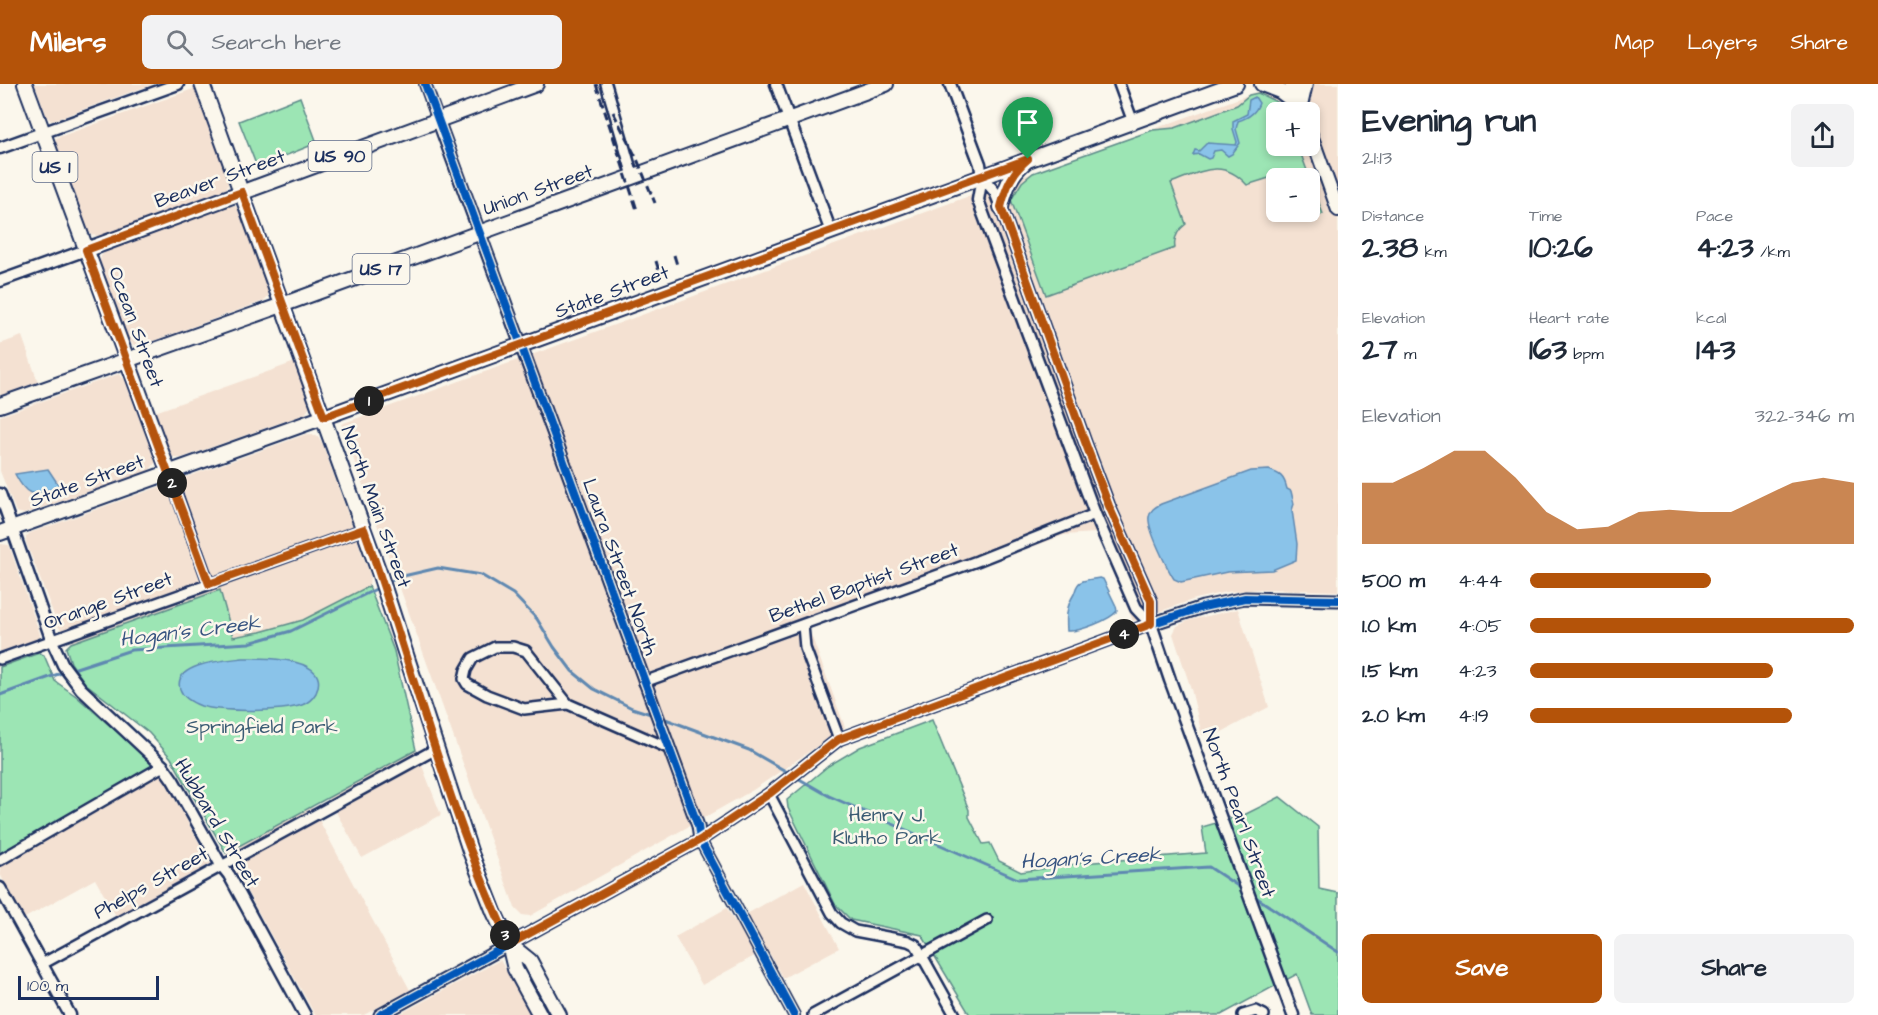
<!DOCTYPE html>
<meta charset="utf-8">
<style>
:root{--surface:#fff;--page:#f2f2f3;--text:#1f2937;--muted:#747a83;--accent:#b45309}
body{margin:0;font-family:"Architects Daughter",sans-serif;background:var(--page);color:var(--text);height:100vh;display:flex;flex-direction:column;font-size:22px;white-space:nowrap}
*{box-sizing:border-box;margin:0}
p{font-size:20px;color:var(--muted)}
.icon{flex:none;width:33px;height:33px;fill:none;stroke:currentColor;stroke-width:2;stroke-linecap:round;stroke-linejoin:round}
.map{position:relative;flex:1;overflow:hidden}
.sheet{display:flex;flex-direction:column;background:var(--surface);width:540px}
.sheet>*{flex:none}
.buttons{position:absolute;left:1266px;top:18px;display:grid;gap:12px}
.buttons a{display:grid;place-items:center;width:54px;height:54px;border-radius:9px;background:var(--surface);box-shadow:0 3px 9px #0003;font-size:30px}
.scale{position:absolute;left:18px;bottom:15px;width:141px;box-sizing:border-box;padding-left:6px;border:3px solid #1b2f5e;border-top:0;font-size:16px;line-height:21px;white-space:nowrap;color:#1b2f5e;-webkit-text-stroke:4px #fbf7ec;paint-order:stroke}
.pin{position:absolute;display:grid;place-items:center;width:51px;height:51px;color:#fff;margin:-62px -26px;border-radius:50% 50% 50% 0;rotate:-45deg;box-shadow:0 0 6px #0007}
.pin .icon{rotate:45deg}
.km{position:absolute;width:30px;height:30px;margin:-15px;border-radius:50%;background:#222;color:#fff;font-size:16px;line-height:30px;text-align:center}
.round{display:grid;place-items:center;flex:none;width:63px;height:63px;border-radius:9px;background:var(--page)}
.summary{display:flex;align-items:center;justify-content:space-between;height:102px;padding:0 24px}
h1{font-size:33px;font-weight:700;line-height:45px}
.metrics{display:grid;grid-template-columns:repeat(3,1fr);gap:9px;height:102px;padding:6px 24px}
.metrics div{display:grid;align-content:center}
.metrics b{font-size:30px;font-weight:700}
.metrics small{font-size:16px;font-weight:400}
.metrics p{font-size:16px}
.chart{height:168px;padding:12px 24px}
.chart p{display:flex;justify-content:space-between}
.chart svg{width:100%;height:108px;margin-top:6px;fill:var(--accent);opacity:.7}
.button{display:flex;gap:12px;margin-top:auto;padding:12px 24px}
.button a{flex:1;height:69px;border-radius:9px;background:var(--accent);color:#fff;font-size:24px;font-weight:700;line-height:69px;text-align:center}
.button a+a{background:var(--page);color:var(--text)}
ul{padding:0 24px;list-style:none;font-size:20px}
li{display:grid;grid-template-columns:96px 72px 1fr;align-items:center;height:45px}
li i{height:15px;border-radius:8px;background:var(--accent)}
header{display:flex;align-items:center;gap:36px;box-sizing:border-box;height:84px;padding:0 30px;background:var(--accent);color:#fff}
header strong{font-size:28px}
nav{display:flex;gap:33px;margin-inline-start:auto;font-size:21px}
.search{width:420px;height:54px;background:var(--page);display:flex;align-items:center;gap:15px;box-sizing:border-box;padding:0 21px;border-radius:9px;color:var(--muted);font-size:22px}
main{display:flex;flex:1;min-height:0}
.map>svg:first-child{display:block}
</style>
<header>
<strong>Milers</strong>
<div class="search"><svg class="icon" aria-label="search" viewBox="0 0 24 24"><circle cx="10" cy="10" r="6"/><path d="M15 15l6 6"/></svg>Search here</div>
<nav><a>Map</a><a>Layers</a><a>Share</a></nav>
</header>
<main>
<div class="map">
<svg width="1338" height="931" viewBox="0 0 1338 931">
<rect width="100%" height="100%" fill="#fbf7ec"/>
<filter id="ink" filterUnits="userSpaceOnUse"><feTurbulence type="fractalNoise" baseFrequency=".0167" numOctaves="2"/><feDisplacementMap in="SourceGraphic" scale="12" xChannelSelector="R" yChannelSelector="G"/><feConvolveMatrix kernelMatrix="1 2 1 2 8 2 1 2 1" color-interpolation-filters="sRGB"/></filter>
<g filter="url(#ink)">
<g fill="#f4e1d2" fill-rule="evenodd">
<polygon points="35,0 153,0 51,37 46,31"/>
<path d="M1278 0H1338V507L1260 505 1226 508 1195 515 1133 537 1096 449 1064 451 809 545 845 643 753 706 530 832 522 831 515 824 341 340ZM1276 28H1310V62H1276ZM1276 94H1310V128H1276Z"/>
<polygon points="193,5 195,5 229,96 227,104 100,152 92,151 88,147 55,57 56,54"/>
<polygon points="228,122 235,122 240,127 269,207 268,212 264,217 139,262 134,261 128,256 100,178 101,172 106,167"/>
<polygon points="22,252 38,298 0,312 0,260"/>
<polygon points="295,278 310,321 308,326 305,330 181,374 174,374 170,369 155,328"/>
<polygon points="119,290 125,296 155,374 155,379 150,386 24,430 16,428 0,387 0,332"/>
<polygon points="307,350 315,351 320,355 323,361 370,491 369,502 303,536 260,548 233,553 219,506 71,559 58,542 26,458 26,453 30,449"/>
<polygon points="0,460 9,461 40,550 39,569 0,583"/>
<polygon points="1238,525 1269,623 1218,650 1202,651 1191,605 1173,550 1177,542 1190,536"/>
<polygon points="416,666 441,731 362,774 328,714"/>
<polygon points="152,682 161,690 211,780 116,832 95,795 23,835 0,790 0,770"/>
<polygon points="312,723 410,906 364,931 315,931 226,769"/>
<polygon points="804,798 839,864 783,894 767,865 702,901 675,853 727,824 734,837"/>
<polygon points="500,876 520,910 524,912 535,931 398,931"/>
</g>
<g fill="#9ce5b4" stroke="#5c8a89" stroke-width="1.5">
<path d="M1258 9 1281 20 1286 28H1276V62H1298L1323 130 1309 135 1306 128H1310V94H1276V102H1273L1269 94 1247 101C1222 73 1201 88 1171 99L1186 140C1178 146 1173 153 1175 164L1046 211 1011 116 1022 98 1033 89 1153 46 1175 44 1237 21 1249 11Z"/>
<polygon points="300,13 317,59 257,83 239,37"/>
<polygon points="369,502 394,567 416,666 226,769 171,674 149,649 85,599 71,579 66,564 71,559 220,506 233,553 260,548 303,536"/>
<polygon points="39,569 44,571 55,597 76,612 147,674 152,682 0,770 0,583"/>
<polygon points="932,636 969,726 969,733 983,760 990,759 999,777 1021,788 1082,779 1206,769 1202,743 1244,731 1280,713 1318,743 1319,805 1338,809 1338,931 1312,931 1297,890 1221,931 970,931 922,851 851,836 835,820 788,724 787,716 828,682 860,663"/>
</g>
<g fill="#8ac3e9" stroke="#5e88b1" stroke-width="1.5">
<path d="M1255 13 1259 19C1256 29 1248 34 1238 37L1236 45 1240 59 1232 70 1228 72 1221 66 1214 67 1211 74 1208 75 1199 70 1193 71 1195 66 1199 67 1207 59 1236 61 1237 58 1233 45V37L1247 30 1249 16Z"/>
<path d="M48 385 60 403C33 410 29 417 15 390Z"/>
<path d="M1269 386C1280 390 1284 392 1287 405L1291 407 1294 420 1292 426 1297 460 1296 476 1272 486 1227 488 1181 498 1174 495C1167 484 1147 444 1149 433 1150 426 1155 423 1161 420L1251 387Z"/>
<path d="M1100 494 1103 495 1116 522 1117 527C1110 536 1079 548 1067 547 1066 533 1066 523 1074 510 1076 506 1076 500 1081 498 1086 495 1094 495 1100 494Z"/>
<path d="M243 574C262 574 333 572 316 609 313 614 308 619 302 621 281 628 223 628 201 622 193 619 183 614 180 605 172 579 227 576 243 574Z"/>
</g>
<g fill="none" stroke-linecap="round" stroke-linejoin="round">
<g stroke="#5e88b1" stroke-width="3">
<polyline points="387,499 399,493 438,484 481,491 513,510 537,535 554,563 572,587 594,605 632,624 654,631"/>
<polyline points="70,586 131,566 249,559 291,547 378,504"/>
<polyline points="0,611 64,588"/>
<polyline points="660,633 749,666 829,712 1018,795 1209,783 1244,806"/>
<polyline points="1254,812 1338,868"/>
</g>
<defs>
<g id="minor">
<polyline points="425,0 438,36"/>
<polyline points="606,0 633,92"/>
<polyline points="1119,0 1133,38"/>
<polyline points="169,389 209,500"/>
<polyline points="803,541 805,564 839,655"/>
<polyline points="0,575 364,445"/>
<polyline points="644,598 977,477 1095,430"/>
<polyline points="568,620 526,567 513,563 495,563 473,574 466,586 464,595 467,600 487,611 524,625 568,620 668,664"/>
<polyline points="769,710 832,829 841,839 855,847 908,857 916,861 955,931"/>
<polyline points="700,756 794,931"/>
<polyline points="0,776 163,682"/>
<polyline points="42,880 436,665"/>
<polyline points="813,931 987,836"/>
<polyline points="1243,931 1256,927 1264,931"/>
</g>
<g id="tertiary">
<polyline points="776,0 831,148"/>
<polyline points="950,0 980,80 982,93 978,116 1095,430 1136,524 1151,540"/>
<polyline points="438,36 698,742 700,756"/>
<polyline points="0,64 178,0"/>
<polyline points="982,93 995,108 1001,123 1085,358 1109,422 1151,517 1151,540 1170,596 1293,931"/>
<polyline points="0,197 86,166"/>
<polyline points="0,410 52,557 63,581 81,605 163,682 173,696 221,781 229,791 305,931"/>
<polyline points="0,804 70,931"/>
<polyline points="380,931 700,756 769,710 839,655 1151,540 1203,523 1245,514 1338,516"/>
</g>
<g id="secondary">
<polyline points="1291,0 1302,28"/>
<polyline points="1310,48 1338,126"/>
</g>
<g id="primary">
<polyline points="25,0 169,389"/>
<polyline points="202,0 379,488 470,767 494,828 509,860 515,885 540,931"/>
<polyline points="1262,0 1280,7 1300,22 1305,0"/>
<path d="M1001 123C1005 106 1010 90 1025 78"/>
<polyline points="86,166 536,0"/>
<polyline points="0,321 282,221 886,0"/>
<polyline points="0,449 324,333 1236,0"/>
<polyline points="509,860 530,877 559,931"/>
</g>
</defs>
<use href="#minor" stroke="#1b2f5e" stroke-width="14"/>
<use href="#tertiary" stroke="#1b2f5e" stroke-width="15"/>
<use href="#secondary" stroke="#1b2f5e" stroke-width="16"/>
<use href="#primary" stroke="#1b2f5e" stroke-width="18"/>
<use href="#minor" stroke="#fbf7ec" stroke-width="9"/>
<use href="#tertiary" stroke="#fbf7ec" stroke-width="10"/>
<use href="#secondary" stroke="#fbf7ec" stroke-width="12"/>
<use href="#primary" stroke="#fbf7ec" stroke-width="14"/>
<g stroke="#1b2f5e" stroke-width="3" stroke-dasharray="9 4.5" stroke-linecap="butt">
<polyline points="596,0 637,126"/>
<polyline points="613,28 637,75 655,119"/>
<polyline points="674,171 677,181"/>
<polyline points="656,177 659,187"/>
</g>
<defs>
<g id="cycleway">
<polyline points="425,0 698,742 700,756 794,931"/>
<polyline points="380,931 700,756 769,710 839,655 1151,540 1203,523 1245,514 1338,516"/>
</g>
</defs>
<use href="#cycleway" stroke="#fbf7ec" stroke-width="11"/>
<use href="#cycleway" stroke="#0057b8" stroke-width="8"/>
</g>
</g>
<g fill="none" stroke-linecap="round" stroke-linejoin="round" filter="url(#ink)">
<defs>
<path id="route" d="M1028 75C1012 88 1006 103 1001 123L1085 358 1109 422 1151 517V540L839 655 769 710 700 756 510 860C447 727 413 583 364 445L209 500 86 166 242 108 324 333Z"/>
</defs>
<use href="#route" stroke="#fff" stroke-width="12"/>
<use href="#route" stroke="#b45309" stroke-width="8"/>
</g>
<g text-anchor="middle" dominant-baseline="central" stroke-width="5" stroke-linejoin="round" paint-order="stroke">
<g fill="#fbf7ec" stroke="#5e6b89" stroke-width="1.5">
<rect x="308.5" y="57" width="63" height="30" rx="4.5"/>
<rect x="32.5" y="68" width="45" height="30" rx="4.5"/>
<rect x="352.5" y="170" width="57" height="30" rx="4.5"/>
</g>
<g font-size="18" font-weight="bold" fill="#1b2f5e">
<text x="340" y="72">US 90</text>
<text x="55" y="83">US 1</text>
<text x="381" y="185">US 17</text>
</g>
<g font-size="20" fill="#1b2f5e" stroke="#fbf7ec">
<text transform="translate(220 95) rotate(-20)">Beaver Street</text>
<text transform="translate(538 106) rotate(-20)">Union Street</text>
<text transform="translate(612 208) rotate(-20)">State Street</text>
<text transform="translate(136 243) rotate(70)">Ocean Street</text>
<text transform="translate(87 397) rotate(-20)">State Street</text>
<text transform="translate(376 423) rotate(70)">North Main Street</text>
<text transform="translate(620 483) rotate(70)">Laura Street North</text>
<text transform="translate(864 499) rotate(-20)">Bethel Baptist Street</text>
<text transform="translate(108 517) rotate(-20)">Orange Street</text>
<text transform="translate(1239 729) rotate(70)">North Pearl Street</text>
<text transform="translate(217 739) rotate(59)">Hubbard Street</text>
<text transform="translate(151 799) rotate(-29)">Phelps Street</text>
</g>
<g font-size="20" fill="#3b5c74" stroke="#fbf7ec">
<text x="262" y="643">Springfield Park</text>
<text x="887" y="731">Henry J.<tspan x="887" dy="23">Klutho Park</tspan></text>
</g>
<g font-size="21" font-style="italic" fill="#375481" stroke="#fbf7ec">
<text transform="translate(190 547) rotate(-7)">Hogan's Creek</text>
<text transform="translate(1091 774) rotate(-3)">Hogan's Creek</text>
</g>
</g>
</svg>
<div class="buttons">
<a>+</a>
<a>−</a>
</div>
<div class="scale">100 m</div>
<div class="pin" style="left:1028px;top:75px;background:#1e9e55"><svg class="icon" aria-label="arrive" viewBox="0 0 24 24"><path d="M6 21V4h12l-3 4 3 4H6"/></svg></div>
<b class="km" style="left:369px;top:317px">1</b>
<b class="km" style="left:172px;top:399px">2</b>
<b class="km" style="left:505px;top:851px">3</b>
<b class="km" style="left:1124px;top:550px">4</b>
</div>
<section class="sheet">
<div class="summary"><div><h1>Evening run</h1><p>21:13</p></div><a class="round"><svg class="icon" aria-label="share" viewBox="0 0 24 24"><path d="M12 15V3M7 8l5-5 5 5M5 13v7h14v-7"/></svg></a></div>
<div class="metrics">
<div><p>Distance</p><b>2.38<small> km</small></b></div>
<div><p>Time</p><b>10:26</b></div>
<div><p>Pace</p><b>4:23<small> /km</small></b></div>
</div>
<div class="metrics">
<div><p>Elevation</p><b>27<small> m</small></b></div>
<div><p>Heart rate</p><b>163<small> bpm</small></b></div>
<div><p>kcal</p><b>143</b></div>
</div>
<div class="chart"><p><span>Elevation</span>322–346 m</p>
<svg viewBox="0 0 160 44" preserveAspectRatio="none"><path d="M0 44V19L10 19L20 13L30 6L40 6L50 17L60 31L70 38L80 37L90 31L100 30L110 31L120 31L130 25L140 19L150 17L160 19V44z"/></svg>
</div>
<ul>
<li><b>500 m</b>4:44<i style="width:56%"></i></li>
<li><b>1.0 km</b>4:05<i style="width:100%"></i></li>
<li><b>1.5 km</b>4:23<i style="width:75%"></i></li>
<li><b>2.0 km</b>4:19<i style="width:81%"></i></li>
</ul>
<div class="button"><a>Save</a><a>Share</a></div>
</section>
</main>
